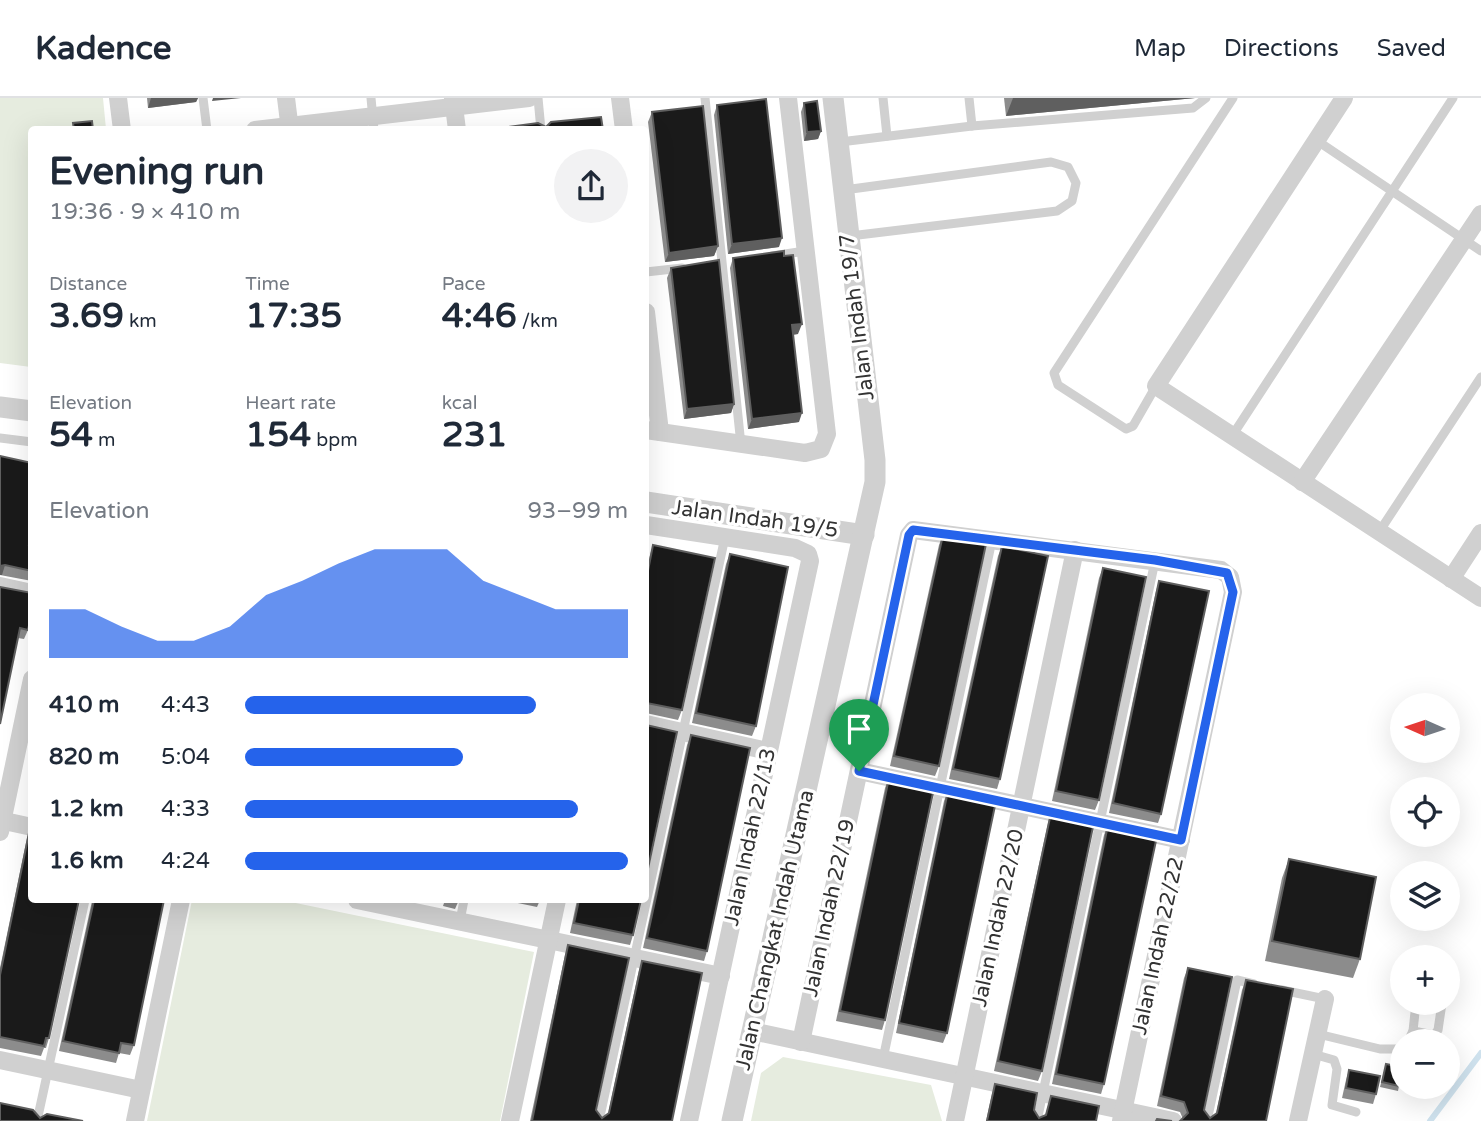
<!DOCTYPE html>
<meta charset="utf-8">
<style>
:root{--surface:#fff;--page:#f2f2f3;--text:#1f2937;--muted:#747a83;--line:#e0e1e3;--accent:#2563eb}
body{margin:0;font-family:"Varela Round",sans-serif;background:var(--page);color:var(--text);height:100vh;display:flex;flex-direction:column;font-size:26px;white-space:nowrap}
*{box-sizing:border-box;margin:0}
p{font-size:23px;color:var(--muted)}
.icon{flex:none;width:38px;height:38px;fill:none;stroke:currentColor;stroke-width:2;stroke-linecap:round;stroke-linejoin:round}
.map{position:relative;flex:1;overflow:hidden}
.side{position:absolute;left:28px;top:28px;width:621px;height:777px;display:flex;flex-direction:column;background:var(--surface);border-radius:7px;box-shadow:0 7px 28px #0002}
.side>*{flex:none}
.needle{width:46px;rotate:273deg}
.tools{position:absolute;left:1390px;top:595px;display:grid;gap:14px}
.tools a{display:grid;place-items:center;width:70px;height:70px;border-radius:50%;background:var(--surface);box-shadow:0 7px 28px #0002;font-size:35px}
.pin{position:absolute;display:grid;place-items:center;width:60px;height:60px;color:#fff;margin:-72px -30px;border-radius:50% 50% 50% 0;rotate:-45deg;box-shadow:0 0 7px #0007}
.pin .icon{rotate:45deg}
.round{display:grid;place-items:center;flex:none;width:74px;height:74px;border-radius:37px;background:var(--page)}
.summary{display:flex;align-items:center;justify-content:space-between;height:119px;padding:0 21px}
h1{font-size:38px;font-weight:700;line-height:52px}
.figures{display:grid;grid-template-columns:repeat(3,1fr);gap:10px;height:119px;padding:7px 21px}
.figures div{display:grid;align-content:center}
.figures b{font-size:35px;font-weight:700}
.figures small{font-size:19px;font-weight:400}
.figures p{font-size:19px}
.chart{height:196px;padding:14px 21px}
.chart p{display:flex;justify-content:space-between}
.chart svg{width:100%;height:126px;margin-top:7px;fill:var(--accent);opacity:.7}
ul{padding:0 21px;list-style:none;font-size:23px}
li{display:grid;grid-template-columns:112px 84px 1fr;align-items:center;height:52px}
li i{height:18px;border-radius:9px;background:var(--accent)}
header{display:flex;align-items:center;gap:42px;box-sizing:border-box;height:98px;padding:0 35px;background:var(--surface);border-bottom:2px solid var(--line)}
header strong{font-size:33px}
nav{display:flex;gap:38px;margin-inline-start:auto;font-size:24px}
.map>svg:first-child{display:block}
</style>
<header>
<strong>Kadence</strong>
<nav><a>Map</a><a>Directions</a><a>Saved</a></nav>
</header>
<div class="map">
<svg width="1481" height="1023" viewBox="0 0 1481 1023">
<rect width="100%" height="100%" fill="#fff"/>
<g fill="#e6ecdf">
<polygon points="0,0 103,0 106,31 32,32 31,269 0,265"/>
<polygon points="192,802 281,802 534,854 500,1023 147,1023"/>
<polygon points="783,959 931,987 942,1023 751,1023 761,975"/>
</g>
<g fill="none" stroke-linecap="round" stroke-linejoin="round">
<polyline stroke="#cfe2ee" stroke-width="6" points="1430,1023 1481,955"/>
<g stroke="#d0d0d0" stroke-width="9">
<polyline points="203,0 207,32"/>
<polyline points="371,0 374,32"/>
<polyline points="538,0 541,32"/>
<polyline points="705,0 741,347"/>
<polyline points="883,0 887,38"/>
<polyline points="969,0 972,28"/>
<polyline points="1316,42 1481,153"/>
<polyline points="840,44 972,28 1193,10 1206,0"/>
<polyline points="844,92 1051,64 1068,69 1076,85 1072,103 1057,113 850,138"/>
<polyline points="772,158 805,153"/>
<polyline points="646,174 682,170"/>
<polyline points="1156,288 1133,328 1126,331 1058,287 1054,275 1233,0"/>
<polyline points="1232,338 1453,0"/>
<polyline points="0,340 32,344"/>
<polyline points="1379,434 1481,279"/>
<polyline points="460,823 464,802"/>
<polyline points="1282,892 1325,901"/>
<polyline points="1413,933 1416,905"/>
<polyline points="1318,936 1380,951 1402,951"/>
<polyline points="1408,943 1413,933 1434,937 1438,932 1442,905"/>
<polyline points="1313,956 1334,962 1337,971 1332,1007 1356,1014"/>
<polyline points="883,961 992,442"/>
<polyline points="37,1023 85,802"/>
<polyline points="599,1023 725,439"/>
<polyline points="1037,1023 1155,463"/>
<polyline points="1207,1023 1237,882 1254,886"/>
</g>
<g stroke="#d0d0d0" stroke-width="18">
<polyline points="118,0 122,32"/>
<polyline points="286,0 290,32"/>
<polyline points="453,0 457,32"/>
<polyline points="620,0 624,32"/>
<polyline points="1344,0 1156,288 1481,500"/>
<polyline points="255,32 529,0"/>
<polyline points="646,214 660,334"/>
<polyline points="646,332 805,355 821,351 827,336 788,0"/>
<polyline points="1302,384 1481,116"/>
<polyline points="646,427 795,450 808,456 810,463 689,1023"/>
<polyline points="1451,481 1481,435"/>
<polyline points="0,488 32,495"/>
<polyline points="646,626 768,653"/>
<polyline points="859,673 1181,742"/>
<polyline points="0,722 32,729"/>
<polyline points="0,734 32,581"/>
<polyline points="357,802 721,878"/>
<polyline points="752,933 1173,1023"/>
<polyline points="801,944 909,437 913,432 1221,472 1230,479 1233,494 1121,1023"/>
<polyline points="0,962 141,992"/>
<polyline points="135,1023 181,802"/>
<polyline points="510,1023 557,802"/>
<polyline points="955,1023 1075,452"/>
<polyline points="1298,1023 1325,901"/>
</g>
<g stroke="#d0d0d0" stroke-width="21">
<polyline points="0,309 32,313"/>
<polyline points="646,404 864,437"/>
<polyline points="732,1023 875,384 875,362 833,0"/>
</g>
</g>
<g fill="#8c8c8c">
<polygon points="147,0 198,0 196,4 148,10"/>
<polygon points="1004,0 1195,0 1006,18"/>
<polygon points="804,5 821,33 818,41 804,43 801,14"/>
<polygon points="717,7 779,149 728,156 714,17"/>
<polygon points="652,14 718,148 714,158 665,164 648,24"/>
<polygon points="733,160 798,236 793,237 799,324 748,331 730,170"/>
<polygon points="671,170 734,306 731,315 684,321 667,180"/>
<polygon points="0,358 29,447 32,448 32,483 0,477"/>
<polygon points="943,437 939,668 935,678 890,668 939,447"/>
<polygon points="653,447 682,612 678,622 646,615 646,476 650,457"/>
<polygon points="1002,448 1000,681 997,691 949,681 998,458"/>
<polygon points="730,456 756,628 752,638 692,625 726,466"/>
<polygon points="1103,470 1099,702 1095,712 1052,703 1099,480"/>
<polygon points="1159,483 1161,716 1158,725 1109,715 1156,493"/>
<polygon points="0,489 28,532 24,541 18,540"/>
<polygon points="691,637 707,853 704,863 643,850 687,647"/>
<polygon points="889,680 885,922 882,932 836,923 885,690"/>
<polygon points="948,693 947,935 943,945 896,935 944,703"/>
<polygon points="1051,715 1042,973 1038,983 994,973 1048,725"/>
<polygon points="1108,727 1104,986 1101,996 1052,986 1104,737"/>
<polygon points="30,730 49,940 46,950 44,950 41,958 0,950 0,870 27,740"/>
<polygon points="1289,761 1360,861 1353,880 1265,863 1282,780"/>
<polygon points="90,802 164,802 134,947 130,957 119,955 116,965 59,953 92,803"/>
<polygon points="445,802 459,802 455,811 443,808"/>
<polygon points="503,802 540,802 537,809"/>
<polygon points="577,802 641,802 633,837 630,847 570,835"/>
<polygon points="568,847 596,1012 602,1020 608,1016 639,872 642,863 672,1023 530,1023 565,857"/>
<polygon points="1188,870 1204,1012 1210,1020 1216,1016 1242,892 1246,882 1266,1023 1183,1021 1180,1014 1157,1008 1184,880"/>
<polygon points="1386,966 1399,988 1398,993 1380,989"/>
<polygon points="1349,972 1376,996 1373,1006 1342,1000 1346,982"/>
<polygon points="995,986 1034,1012 1039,1020 1045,1018 1051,998 1096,1023 986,1023 992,996"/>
</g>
<g fill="#5f5f5f">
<polygon points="151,0 198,0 196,4 148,10"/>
<polygon points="213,0 241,0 212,3"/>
<polygon points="1013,0 1195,0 1006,18"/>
<polygon points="821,33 818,41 804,43 807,34"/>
<polygon points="782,140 779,149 728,156 732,146"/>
<polygon points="718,148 714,158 665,164 669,155"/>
<polygon points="802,226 798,236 788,237 792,227"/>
<polygon points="734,306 731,315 684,321 687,311"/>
<polygon points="802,315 799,324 748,331 752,321"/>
<polygon points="5,467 2,477 0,477 0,468"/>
</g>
<g fill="#1a1a1a" stroke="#5f5f5f" stroke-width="2">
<polygon points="766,1 782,140 732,146 717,7"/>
<polygon points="817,3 821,33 807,34 804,5"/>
<polygon points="703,8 718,148 669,155 652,14"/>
<polygon points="601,19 603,32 486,32 538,25 546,29 551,24"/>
<polygon points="92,23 93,32 74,32 73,25"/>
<polygon points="784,153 784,158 793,157 802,226 792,227 802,315 752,321 733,160"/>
<polygon points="719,162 734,306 687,311 671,170"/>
<polygon points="0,358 32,365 32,437 29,447 32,448 32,473 5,467 0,468"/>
<polygon points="943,437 986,446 939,668 894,658"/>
<polygon points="653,447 715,460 682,612 647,605 646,606 646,483"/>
<polygon points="1002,448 1048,458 1000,681 953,671"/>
<polygon points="730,456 788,469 756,628 696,615"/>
<polygon points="1103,470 1146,479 1099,702 1056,693"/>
<polygon points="1159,483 1209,493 1161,716 1113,705"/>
<polygon points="0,489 32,495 32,514 28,532 20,530 0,626"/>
<polygon points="646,627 677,634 646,780"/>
<polygon points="691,637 750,650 707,853 647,840"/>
<polygon points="889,680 934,690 885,922 840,913"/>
<polygon points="948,693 996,703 947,935 899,925"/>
<polygon points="1051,715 1094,724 1042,973 998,963"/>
<polygon points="1108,727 1157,738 1104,986 1056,976"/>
<polygon points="30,730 32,730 32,802 79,802 49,940 46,940 44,948 0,939 0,877"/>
<polygon points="1289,761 1376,779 1360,861 1272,843"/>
<polygon points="94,802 164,802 134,947 121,945 119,955 63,943"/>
<polygon points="579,802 641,802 633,837 574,825"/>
<polygon points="568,847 629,860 596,1012 602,1020 609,1015 642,863 702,875 672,1023 532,1023"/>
<polygon points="1188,870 1232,879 1204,1012 1210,1020 1217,1015 1246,882 1293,891 1266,1023 1180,1023 1188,1015 1184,1004 1161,998"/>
<polygon points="1386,966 1402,969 1402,977 1399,988 1382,984"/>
<polygon points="1349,972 1380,978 1376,996 1346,990"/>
<polygon points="995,986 1037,995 1034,1012 1039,1020 1046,1017 1051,998 1099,1008 1096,1023 987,1023"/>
<polygon points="0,1005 33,1012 40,1020 47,1016 83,1023 0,1023"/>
<polygon points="1157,1021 1172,1023 1156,1023"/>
</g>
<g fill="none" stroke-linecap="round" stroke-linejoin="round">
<defs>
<polygon id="route" points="913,432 1155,462 1227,475 1233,494 1181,742 859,673 909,437"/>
</defs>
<use href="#route" stroke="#fff" stroke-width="14"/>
<use href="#route" stroke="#2563eb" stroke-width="9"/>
</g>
<g text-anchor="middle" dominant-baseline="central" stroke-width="7" stroke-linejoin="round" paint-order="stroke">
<g font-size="21" fill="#333" stroke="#fff">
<text transform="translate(857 219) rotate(-97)">Jalan Indah 19/7</text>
<text transform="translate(755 421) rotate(8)">Jalan Indah 19/5</text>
<text transform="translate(750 739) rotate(-78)">Jalan Indah 22/13</text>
<text transform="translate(829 810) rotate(-78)">Jalan Indah 22/19</text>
<text transform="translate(998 820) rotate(-78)">Jalan Indah 22/20</text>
<text transform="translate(775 832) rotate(-77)">Jalan Changkat Indah Utama</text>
<text transform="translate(1158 848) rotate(-78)">Jalan Indah 22/22</text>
</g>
</g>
</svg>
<div class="tools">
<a><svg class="needle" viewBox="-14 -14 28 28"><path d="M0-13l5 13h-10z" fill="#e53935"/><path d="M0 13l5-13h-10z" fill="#747a83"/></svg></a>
<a><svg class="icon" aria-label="locate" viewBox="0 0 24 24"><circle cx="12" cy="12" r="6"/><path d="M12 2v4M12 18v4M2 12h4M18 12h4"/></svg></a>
<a><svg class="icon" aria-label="layers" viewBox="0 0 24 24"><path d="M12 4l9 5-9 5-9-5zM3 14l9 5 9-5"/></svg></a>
<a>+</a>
<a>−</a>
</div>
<div class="pin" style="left:859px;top:673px;background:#1e9e55"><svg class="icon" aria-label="arrive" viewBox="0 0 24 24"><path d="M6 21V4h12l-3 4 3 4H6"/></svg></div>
<section class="side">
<div class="summary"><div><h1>Evening run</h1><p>19:36 · 9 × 410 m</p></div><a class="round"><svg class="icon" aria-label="share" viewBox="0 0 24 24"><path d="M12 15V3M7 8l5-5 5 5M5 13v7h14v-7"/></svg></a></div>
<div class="figures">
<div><p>Distance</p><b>3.69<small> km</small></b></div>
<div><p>Time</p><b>17:35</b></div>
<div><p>Pace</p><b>4:46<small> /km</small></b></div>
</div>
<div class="figures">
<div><p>Elevation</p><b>54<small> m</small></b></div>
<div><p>Heart rate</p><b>154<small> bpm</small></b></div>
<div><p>kcal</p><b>231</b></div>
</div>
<div class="chart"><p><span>Elevation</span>93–99 m</p>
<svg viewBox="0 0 160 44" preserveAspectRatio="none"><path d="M0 44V27L10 27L20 33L30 38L40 38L50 33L60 22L70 17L80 11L90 6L100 6L110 6L120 17L130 22L140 27L150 27L160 27V44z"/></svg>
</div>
<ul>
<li><b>410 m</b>4:43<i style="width:76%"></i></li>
<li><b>820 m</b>5:04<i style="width:57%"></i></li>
<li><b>1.2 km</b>4:33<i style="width:87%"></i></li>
<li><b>1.6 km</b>4:24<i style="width:100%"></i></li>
</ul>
</section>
</div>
